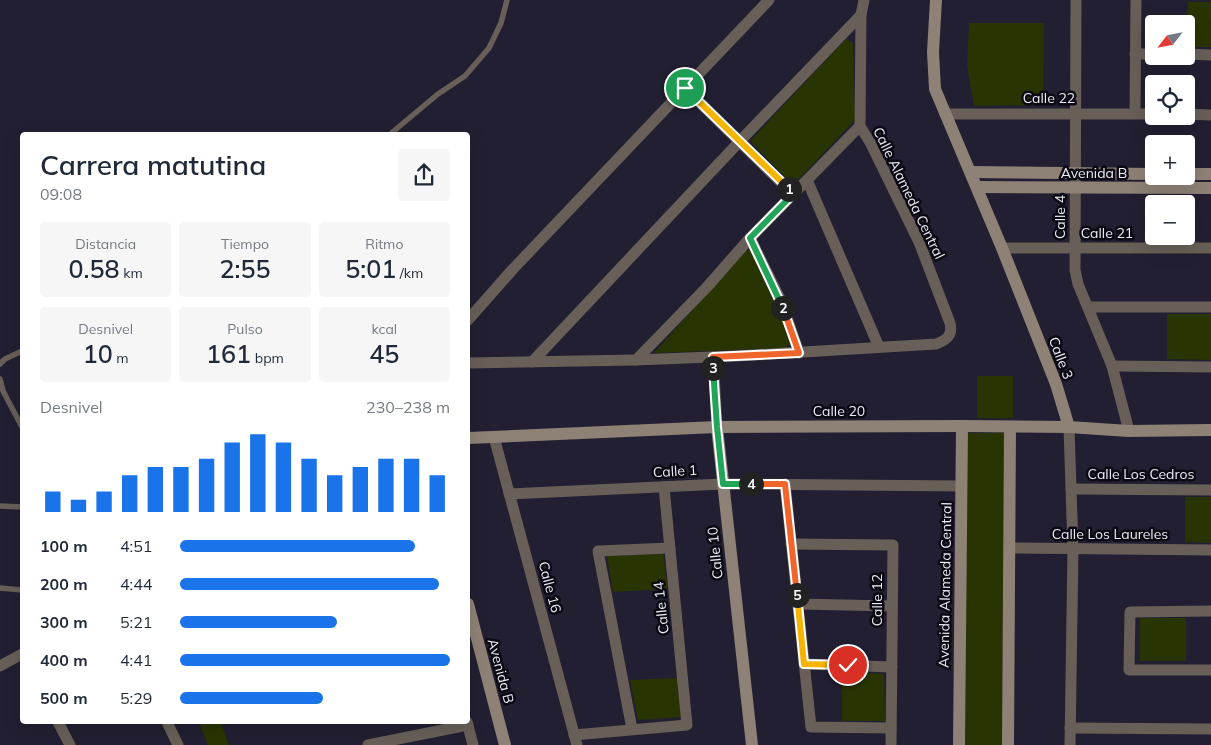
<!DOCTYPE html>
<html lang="es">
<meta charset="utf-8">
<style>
:root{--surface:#fff;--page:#f6f6f7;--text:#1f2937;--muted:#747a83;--accent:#1a73e8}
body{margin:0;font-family:Mulish,sans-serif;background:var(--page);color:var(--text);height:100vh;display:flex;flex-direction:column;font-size:19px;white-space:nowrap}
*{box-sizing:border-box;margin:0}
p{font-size:16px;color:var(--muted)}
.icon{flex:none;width:28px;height:28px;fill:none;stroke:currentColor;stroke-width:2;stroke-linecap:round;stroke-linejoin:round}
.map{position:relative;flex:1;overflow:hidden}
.sheet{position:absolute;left:20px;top:132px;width:450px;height:592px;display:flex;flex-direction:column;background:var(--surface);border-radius:5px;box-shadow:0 5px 20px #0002}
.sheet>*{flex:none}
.needle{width:32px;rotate:238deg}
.buttons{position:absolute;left:1145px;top:15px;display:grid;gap:10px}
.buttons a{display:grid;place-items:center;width:50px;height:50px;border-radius:5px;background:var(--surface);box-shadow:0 5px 20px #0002;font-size:25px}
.pin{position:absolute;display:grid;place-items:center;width:42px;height:42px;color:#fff;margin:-21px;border:2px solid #fff;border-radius:50%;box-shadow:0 1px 5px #0007}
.km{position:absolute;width:25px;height:25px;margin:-12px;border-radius:50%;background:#222;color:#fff;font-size:14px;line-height:25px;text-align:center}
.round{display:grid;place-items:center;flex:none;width:52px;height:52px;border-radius:5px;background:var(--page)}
.overview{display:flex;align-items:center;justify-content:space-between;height:85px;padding:0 20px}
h1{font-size:28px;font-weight:600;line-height:38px}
.stats{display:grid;grid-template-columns:repeat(3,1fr);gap:8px;height:85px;padding:5px 20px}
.stats div{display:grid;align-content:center;border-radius:5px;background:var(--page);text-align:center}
.stats b{font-size:25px;font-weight:600}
.stats small{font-size:14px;font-weight:400}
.stats p{font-size:14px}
.chart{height:140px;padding:10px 20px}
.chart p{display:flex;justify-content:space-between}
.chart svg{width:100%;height:90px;margin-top:5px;stroke:var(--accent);stroke-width:6}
ul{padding:0 20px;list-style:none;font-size:16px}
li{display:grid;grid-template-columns:80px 60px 1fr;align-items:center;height:38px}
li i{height:12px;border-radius:6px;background:var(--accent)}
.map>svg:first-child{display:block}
</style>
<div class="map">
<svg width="1211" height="745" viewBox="0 0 1211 745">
<rect width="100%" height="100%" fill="#211f31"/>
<g fill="#293403">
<rect x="1188" y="2" width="23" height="45"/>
<polygon points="969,23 1044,23 1043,105 974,106 967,66"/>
<polygon points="846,39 853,43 855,120 793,185 750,141"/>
<polygon points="751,250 774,297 792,341 785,348 654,353 745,251"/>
<polygon points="1167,314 1211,314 1211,360 1167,359"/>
<rect x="977" y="376" width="36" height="42"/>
<polygon points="967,433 1004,433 1002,745 965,745"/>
<polygon points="1185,497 1211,497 1211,543 1185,542"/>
<polygon points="663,554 668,589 613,592 607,556"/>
<rect x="1140" y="618" width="46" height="43"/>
<polygon points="842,672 884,674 885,721 842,721"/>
<polygon points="677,678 681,717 638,720 630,680"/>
<polygon points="208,722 221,723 229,745 208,745 200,725"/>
</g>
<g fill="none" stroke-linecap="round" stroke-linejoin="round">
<g stroke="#675f58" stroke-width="5.5">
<polyline points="389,135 438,94 465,76 489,48 501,23 507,0"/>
<polyline points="0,364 5,359 22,351"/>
<polyline points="0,379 3,391 22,427"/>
<polyline points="0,506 22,507"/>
<polyline points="0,588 22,590"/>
</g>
<g stroke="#675f58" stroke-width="11">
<polyline points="1076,0 1075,270 1078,284 1112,366 1129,431"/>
<polyline points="1135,54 1154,54"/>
<polyline points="1186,54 1211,55"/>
<polyline points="685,88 793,194"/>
<polyline points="1135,113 1136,0"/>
<polyline points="945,114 1154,114"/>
<polyline points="1186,114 1211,115"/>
<polyline points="807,180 879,347"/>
<polyline points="750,238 782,303 799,353"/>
<polyline points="1002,248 1211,248"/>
<polyline points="1088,307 1211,307"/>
<polyline points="468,320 513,269 769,0"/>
<polyline points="713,357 717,427"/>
<polyline points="636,360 707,287 750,238 860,126"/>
<polyline points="532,362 740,141 861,15"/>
<path d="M468 363 636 360 737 356 936 344C947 340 953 335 950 323L919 242 871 144 860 126 861 15 864 0"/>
<polyline points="1112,366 1211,367"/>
<polyline points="1069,427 1073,549 1070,745"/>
<polyline points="494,437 577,745"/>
<polyline points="785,484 811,727 891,728"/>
<polyline points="1071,489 1211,490"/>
<polyline points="509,494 723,484 961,486"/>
<polyline points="791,544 893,545 891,745"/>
<polyline points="1009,548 1211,550"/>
<polyline points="798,604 892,606"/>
<polyline points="1211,611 1130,612 1129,670 1211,670"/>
<polyline points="804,664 892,667"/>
<polyline points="0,666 22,654"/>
<polyline points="58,722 70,745"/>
<polyline points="167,722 178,745"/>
<polyline points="467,722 473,745"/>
<polyline points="1070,728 1211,729"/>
<polyline points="632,729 598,551 670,548"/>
<polyline points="574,735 687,725 664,487"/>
<polyline points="368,745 468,725"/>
</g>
<g stroke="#8e8276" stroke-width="12">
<polyline points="936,0 933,52 935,89 1002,248 1056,384 1069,427"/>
<polyline points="971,172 1154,174"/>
<polyline points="1186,174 1211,174"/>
<polyline points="977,187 1211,188"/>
<polyline points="717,427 752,745"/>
<polyline points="468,438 717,427 962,426 1069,427 1129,431 1211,430"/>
<polyline points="468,604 505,745"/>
<polyline points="959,745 962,426"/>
<polyline points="1008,745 1010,427"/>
</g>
</g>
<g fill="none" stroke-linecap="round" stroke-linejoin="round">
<defs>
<polyline id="split-1" points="685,88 789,189"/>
<polyline id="split-2" points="783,308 750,238 793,194 789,189"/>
<polyline id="split-3" points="713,368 713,357 799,353 783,308"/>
<polyline id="split-4" points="713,368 717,427 723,484 751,484"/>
<polyline id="split-5" points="751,484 785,484 797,595"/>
<polyline id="split-6" points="797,595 804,664 848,665"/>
</defs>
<use href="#split-1" stroke="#fff" stroke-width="10"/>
<use href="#split-2" stroke="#fff" stroke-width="10"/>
<use href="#split-3" stroke="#fff" stroke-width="10"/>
<use href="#split-4" stroke="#fff" stroke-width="10"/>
<use href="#split-5" stroke="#fff" stroke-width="10"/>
<use href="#split-6" stroke="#fff" stroke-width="10"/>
<use href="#split-1" stroke="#f5b400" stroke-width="6"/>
<use href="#split-2" stroke="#22a559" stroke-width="6"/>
<use href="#split-3" stroke="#f0652b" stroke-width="6"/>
<use href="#split-4" stroke="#22a559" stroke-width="6"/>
<use href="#split-5" stroke="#f0652b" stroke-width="6"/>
<use href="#split-6" stroke="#f5b400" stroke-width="6"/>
</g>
<g text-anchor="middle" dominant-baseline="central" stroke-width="5" stroke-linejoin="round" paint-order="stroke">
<g font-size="14" fill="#ebebf8" stroke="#0b0a12">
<text x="1049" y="98">Calle 22</text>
<text x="1094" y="173">Avenida B</text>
<text transform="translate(909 193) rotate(64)">Calle Alameda Central</text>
<text transform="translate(1060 217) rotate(-90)">Calle 4</text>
<text x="1107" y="233">Calle 21</text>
<text transform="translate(1061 358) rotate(69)">Calle 3</text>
<text x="839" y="411">Calle 20</text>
<text transform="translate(675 471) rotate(-3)">Calle 1</text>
<text x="1141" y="474">Calle Los Cedros</text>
<text x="1110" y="534">Calle Los Laureles</text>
<text transform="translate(715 553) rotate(-96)">Calle 10</text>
<text transform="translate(945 585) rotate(-89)">Avenida Alameda Central</text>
<text transform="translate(550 587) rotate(75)">Calle 16</text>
<text transform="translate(877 600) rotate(-90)">Calle 12</text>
<text transform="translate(661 608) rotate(-96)">Calle 14</text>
<text transform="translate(501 671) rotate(75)">Avenida B</text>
</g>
</g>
</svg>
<div class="buttons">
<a><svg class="needle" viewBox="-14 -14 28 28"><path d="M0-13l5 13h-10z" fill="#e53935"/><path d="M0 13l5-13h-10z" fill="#747a83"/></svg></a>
<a><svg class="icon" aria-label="locate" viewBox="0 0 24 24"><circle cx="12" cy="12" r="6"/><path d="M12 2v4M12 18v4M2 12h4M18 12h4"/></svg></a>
<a>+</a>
<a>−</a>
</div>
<div class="pin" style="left:685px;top:88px;background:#1e9e55"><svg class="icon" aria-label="arrive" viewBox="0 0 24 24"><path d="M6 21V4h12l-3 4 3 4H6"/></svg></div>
<div class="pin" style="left:848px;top:665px;background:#d93025"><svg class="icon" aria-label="check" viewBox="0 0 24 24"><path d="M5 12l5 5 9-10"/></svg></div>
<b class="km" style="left:789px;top:189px">1</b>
<b class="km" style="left:783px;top:308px">2</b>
<b class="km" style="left:713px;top:368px">3</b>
<b class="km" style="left:751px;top:484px">4</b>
<b class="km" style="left:797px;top:595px">5</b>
<section class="sheet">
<div class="overview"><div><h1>Carrera matutina</h1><p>09:08</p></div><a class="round"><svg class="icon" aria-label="share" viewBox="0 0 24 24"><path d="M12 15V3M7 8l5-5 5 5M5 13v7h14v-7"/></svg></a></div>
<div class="stats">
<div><p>Distancia</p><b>0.58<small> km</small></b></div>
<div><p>Tiempo</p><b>2:55</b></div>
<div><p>Ritmo</p><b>5:01<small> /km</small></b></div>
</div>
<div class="stats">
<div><p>Desnivel</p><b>10<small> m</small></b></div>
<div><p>Pulso</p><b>161<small> bpm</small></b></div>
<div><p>kcal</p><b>45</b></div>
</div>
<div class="chart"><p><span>Desnivel</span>230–238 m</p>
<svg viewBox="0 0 160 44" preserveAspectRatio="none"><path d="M5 44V34M15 44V38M25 44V34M35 44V26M45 44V22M55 44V22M65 44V18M75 44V10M85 44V6M95 44V10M105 44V18M115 44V26M125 44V22M135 44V18M145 44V18M155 44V26"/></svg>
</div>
<ul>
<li><b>100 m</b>4:51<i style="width:87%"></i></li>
<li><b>200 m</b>4:44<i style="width:96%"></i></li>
<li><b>300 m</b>5:21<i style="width:58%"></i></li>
<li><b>400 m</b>4:41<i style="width:100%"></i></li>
<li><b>500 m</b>5:29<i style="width:53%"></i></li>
</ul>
</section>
</div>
